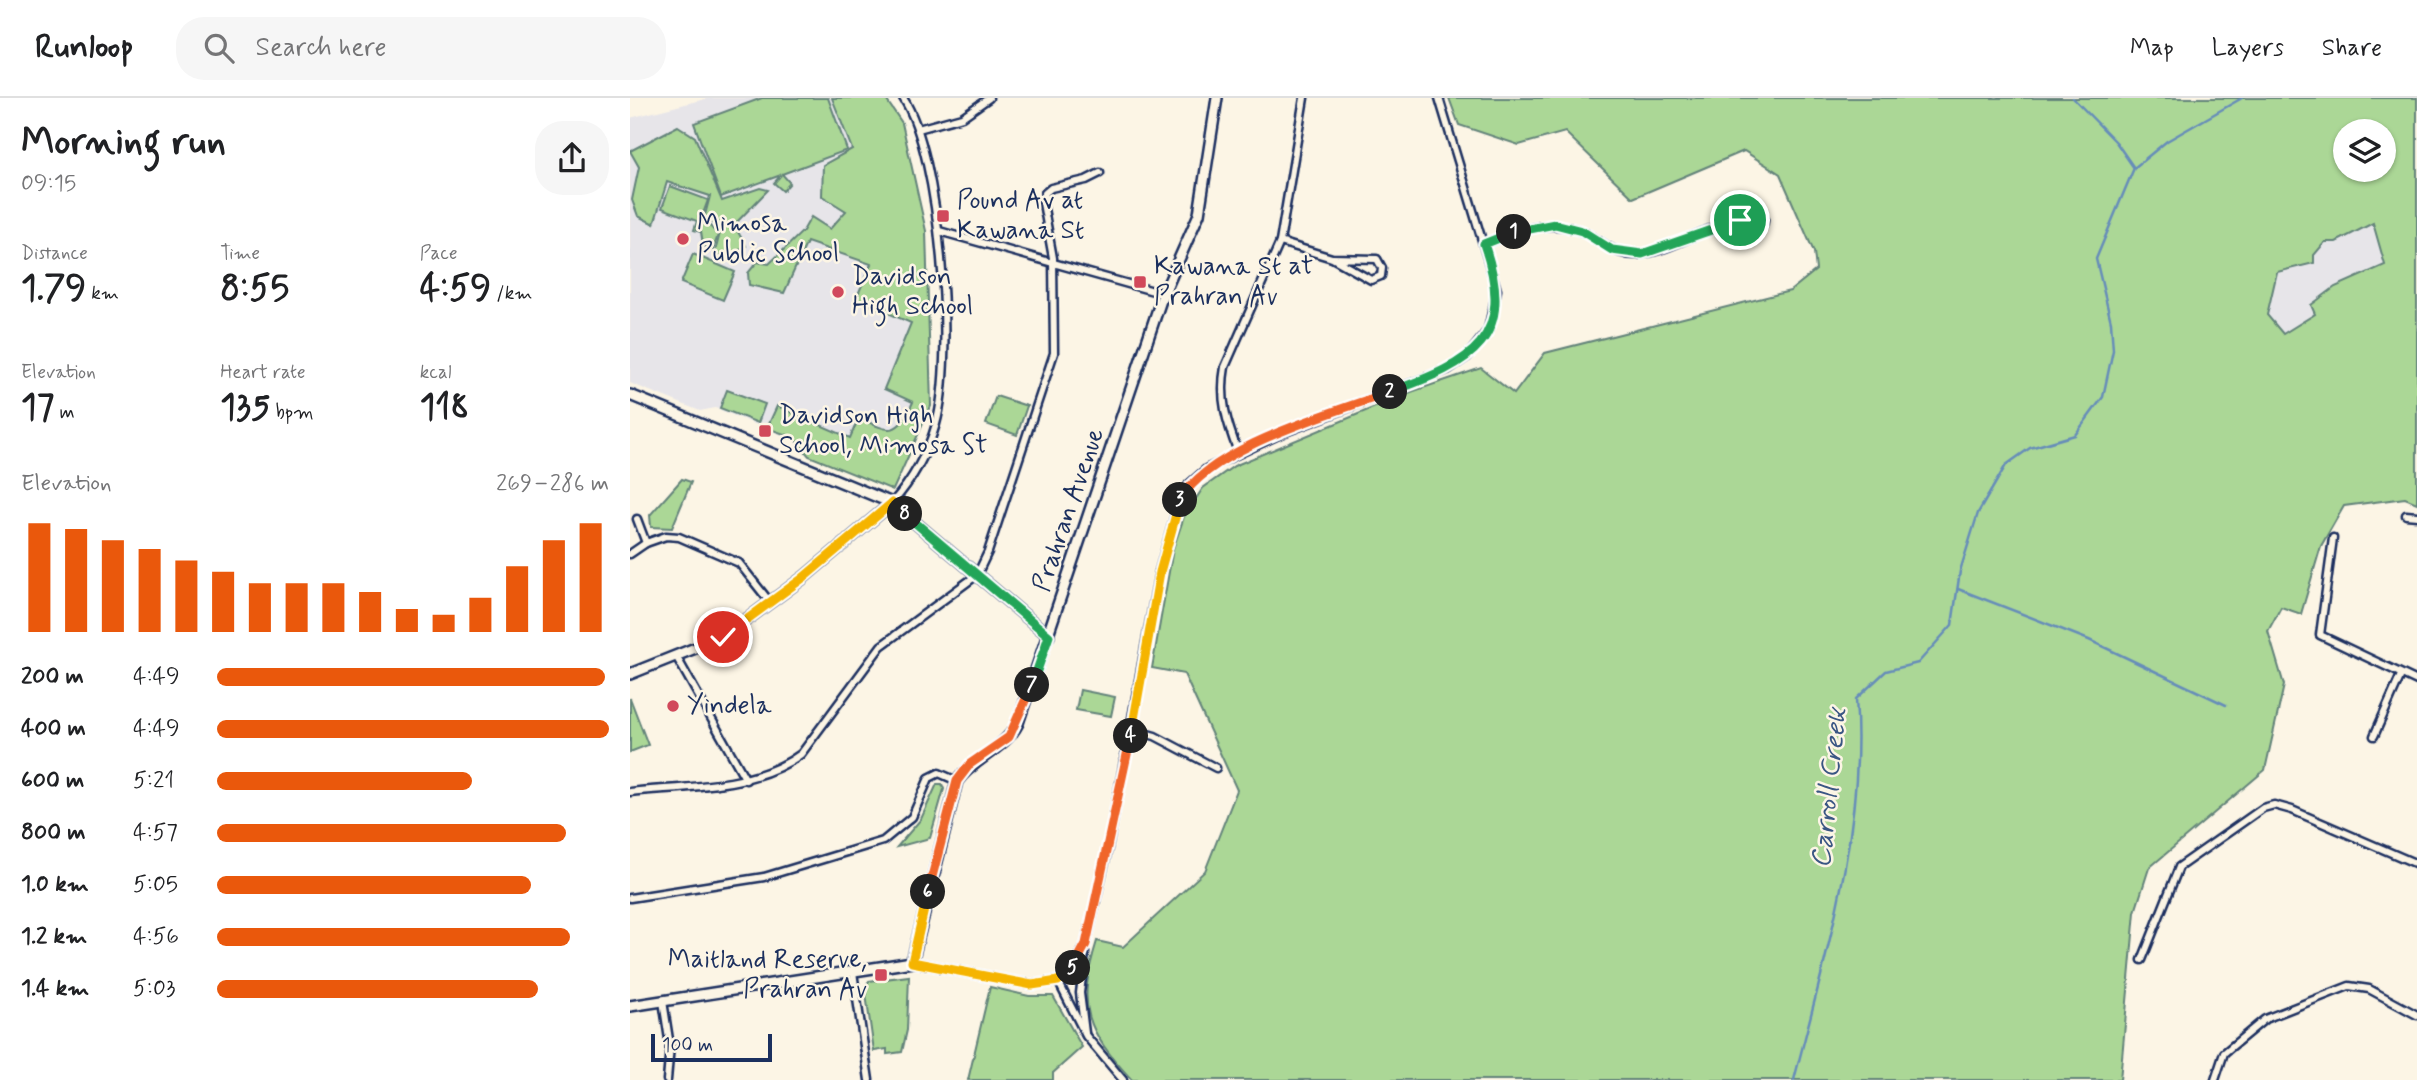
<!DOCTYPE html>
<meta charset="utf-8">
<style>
:root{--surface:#fff;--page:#f6f6f6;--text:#202124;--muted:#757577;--line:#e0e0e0;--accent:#ea580c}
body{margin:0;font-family:Mynerve,sans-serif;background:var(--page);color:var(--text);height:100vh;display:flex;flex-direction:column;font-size:26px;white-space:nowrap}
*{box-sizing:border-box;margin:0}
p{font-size:23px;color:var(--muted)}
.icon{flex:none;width:38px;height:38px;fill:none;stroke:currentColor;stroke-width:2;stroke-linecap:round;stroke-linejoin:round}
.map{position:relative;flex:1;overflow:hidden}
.side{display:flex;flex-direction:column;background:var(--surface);width:630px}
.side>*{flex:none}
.controls{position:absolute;left:1703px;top:21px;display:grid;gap:14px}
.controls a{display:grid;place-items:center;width:63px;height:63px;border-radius:50%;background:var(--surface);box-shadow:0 2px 5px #0004;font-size:35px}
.scale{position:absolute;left:21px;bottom:18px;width:121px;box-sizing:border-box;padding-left:7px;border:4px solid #1b2f5e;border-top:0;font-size:19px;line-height:24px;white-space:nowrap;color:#1b2f5e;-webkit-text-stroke:5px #fcf5e5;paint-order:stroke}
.pin{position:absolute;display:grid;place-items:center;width:60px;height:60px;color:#fff;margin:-30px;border:4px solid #fff;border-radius:50%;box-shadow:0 2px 7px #0007}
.km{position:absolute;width:35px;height:35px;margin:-18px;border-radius:50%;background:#222;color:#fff;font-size:19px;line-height:35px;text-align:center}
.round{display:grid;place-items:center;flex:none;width:74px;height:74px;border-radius:28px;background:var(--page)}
.overview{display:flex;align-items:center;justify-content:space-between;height:119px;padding:0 21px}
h1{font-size:38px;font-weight:700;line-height:52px}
.metrics{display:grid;grid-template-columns:repeat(3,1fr);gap:10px;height:119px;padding:7px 21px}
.metrics div{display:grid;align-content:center}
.metrics b{font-size:35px;font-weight:700}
.metrics small{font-size:19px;font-weight:400}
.metrics p{font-size:19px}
.chart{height:196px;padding:14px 21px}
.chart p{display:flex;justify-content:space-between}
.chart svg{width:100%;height:126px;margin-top:7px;stroke:var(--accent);stroke-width:6}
ul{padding:0 21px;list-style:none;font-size:23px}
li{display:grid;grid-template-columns:112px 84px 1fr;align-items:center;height:52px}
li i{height:18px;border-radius:9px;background:var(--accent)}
header{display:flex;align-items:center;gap:42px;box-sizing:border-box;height:98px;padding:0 35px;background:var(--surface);border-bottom:2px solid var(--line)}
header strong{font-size:33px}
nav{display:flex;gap:38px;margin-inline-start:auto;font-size:24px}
.search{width:490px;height:63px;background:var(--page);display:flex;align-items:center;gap:18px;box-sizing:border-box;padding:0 24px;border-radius:28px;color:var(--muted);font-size:26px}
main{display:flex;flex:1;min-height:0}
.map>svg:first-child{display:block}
</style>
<header>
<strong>Runloop</strong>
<div class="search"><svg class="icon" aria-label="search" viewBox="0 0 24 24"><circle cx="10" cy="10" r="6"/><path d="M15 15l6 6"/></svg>Search here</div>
<nav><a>Map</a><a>Layers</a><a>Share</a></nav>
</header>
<main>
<section class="side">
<div class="overview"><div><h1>Morning run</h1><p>09:15</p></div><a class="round"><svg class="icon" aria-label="share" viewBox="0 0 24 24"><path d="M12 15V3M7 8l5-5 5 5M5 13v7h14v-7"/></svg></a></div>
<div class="metrics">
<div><p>Distance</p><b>1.79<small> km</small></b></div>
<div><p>Time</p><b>8:55</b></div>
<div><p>Pace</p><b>4:59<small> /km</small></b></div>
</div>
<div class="metrics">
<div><p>Elevation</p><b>17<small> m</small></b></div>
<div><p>Heart rate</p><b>135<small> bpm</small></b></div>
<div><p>kcal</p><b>118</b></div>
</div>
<div class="chart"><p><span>Elevation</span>269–286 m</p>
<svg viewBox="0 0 160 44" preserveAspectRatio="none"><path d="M5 44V6M15 44V8M25 44V12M35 44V15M45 44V19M55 44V23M65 44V27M75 44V27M85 44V27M95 44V30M105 44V36M115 44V38M125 44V32M135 44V21M145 44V12M155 44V6"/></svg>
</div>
<ul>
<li><b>200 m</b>4:49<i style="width:99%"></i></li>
<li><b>400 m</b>4:49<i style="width:100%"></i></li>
<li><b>600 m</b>5:21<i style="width:65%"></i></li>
<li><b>800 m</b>4:57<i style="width:89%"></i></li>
<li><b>1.0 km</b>5:05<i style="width:80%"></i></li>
<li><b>1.2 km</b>4:56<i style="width:90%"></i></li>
<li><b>1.4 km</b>5:03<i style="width:82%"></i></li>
</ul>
</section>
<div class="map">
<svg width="1787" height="982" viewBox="0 0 1787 982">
<rect width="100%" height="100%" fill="#fcf5e5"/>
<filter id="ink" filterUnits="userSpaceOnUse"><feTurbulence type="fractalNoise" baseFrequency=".0143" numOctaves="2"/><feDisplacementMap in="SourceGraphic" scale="14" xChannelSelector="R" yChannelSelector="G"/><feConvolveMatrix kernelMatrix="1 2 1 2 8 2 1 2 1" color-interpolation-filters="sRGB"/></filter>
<g filter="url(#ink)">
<g fill="#e7e5e9">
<polygon points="79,0 255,0 272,25 296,133 301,308 263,392 179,358 162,341 85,310 70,313 0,285 0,20"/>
<polygon points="1743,125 1756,167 1705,189 1685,216 1653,236 1637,217 1647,174 1684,157 1695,144 1707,144"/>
</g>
<g fill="#abd796" stroke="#63837a" stroke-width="2" fill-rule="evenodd">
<polygon points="132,0 198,0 217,52 152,76 160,85 153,93 144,85 151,77 91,99 64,25"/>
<path d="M202 0H255L272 25 296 133 301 308 263 392 179 358 163 339 137 330 147 308 220 340 229 319C260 336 268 338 283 304L254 291 281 225 226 201 241 166 177 144 154 195 119 187 118 175 127 164 139 166 173 133 181 119 200 131 216 113 192 98 193 67 222 51Z"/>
<path d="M819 0H1787V405L1775 400 1714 408 1691 448 1671 516 1651 509 1638 533 1654 587 1635 672 1519 770 1505 814 1490 982H502C456 932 446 910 467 843L493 849 575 773 607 692 554 576 522 570 543 451 554 419 573 390 604 368 781 294 851 270 884 296 915 255 1160 193 1186 172 1184 154 1150 76 1114 53 1003 100 935 34 889 47 829 27ZM1754 33V72H1715V33ZM1743 125 1755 167 1705 189 1681 207 1685 216 1653 236 1637 217 1647 174 1684 165V157L1695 144H1706Z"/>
<polygon points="48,28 65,39 92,103 130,90 138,92 104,127 116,148 95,161 85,154 90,135 83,125 74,121 80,98 37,84 24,126 8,118 2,102 9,69 0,53"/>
<polygon points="40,88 78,102 70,124 80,128 88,137 83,152 73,147 71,134 64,132 67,123 32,110"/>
<polygon points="63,156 105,174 93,202 51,185"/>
<polygon points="97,292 135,306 128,325 90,310"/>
<polygon points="366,298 397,308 387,337 356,326"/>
<polygon points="52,381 61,384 42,430 21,429 20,417"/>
<polygon points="450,592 485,599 481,618 446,612"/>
<polygon points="0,600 18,647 0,654"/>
<polygon points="307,686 312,686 314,691 300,740 267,749 291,721"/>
<polygon points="279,878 277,932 272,954 257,956 257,951 244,953 235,889 239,883"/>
<polygon points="360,889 399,898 423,898 452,949 423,975 423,982 338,982"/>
</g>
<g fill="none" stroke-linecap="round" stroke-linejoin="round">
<g stroke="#668db9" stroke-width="2.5">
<polyline points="1504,70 1537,43 1612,0"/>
<polyline points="1328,491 1459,542 1596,607"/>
<path d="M1164 982C1195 861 1236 726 1226 601L1256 573 1288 565 1322 527 1330 473 1348 415 1376 367 1400 350 1445 337 1473 299 1483 252 1481 224 1466 161 1504 70 1486 44 1443 0"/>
</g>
<defs>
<g id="street">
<polyline points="288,31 332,19 359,0"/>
<circle cx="1122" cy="122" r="12"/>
<polyline points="309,133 534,196"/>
<polyline points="650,144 702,160 741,182 751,178 752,170 747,161 702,160"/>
<path d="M854 146C886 134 919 119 953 134 973 143 988 161 1012 156 1046 151 1075 127 1110 124"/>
<path d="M608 354C597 325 589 301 595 269L650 144 674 0"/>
<path d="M262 405C282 383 298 354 306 326 325 260 311 56 273 0"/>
<polyline points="1776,417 1787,418"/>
<polyline points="7,421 16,445"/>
<polyline points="1703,440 1690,537 1787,583"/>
<polyline points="0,456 16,445 36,438 49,439 109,465 139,503"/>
<polyline points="46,558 116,682"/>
<polyline points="503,632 525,638 586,670"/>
<polyline points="1744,638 1771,577"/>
<path d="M0 694C56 688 124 691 171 656L251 548 347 477 358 454 424 255 423 160 413 105 415 95 421 90 456 82 470 75"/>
<polyline points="0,800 134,779 253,743 282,719 299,680 309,675 327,683"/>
<polyline points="455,855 450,895 455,935"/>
<polyline points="1512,862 1549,769 1633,710 1644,707 1662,712 1787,766"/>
<polyline points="282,864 402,887 428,883 442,872 456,846 478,750 529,474 549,403 559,386 576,371 655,334 819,271 837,259 858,232 867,192 809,0"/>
<polyline points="223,874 239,982"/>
<polyline points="428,883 456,938 493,982"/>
<polyline points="33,903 40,948 37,982"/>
<polyline points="1585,982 1594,955 1635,921 1719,888 1739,891 1787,917"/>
</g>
<g id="secondary">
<polyline points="0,297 262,405 419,538"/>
<polyline points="0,576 93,539 173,480 262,405"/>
<path d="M0 908 282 864 327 683C344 660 375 651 388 625L531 202 569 116 587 0"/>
</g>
</defs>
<use href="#street" stroke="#1b2f5e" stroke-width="11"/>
<use href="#secondary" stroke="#1b2f5e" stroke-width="14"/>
<use href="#street" stroke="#fcf5e5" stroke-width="6"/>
<use href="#secondary" stroke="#fcf5e5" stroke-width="9"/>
</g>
</g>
<g fill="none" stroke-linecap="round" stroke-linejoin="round" filter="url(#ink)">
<defs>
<polyline id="split-1" points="884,134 925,126 952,133 982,152 1012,156 1110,122"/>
<path id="split-2" d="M760 294C843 264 887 242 854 146L884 134"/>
<path id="split-3" d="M550 402C582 348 701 316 760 294"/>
<polyline id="split-4" points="501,638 530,474 550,402"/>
<polyline id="split-5" points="443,870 456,846 501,638"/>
<polyline id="split-6" points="298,794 282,864 402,887 428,883 443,870"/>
<polyline id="split-7" points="298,794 327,683 340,666 379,639 402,587"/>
<polyline id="split-8" points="275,416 419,538 402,587"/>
<polyline id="split-9" points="93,539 173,480 262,405 275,416"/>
</defs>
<use href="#split-1" stroke="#fff" stroke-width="14"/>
<use href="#split-2" stroke="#fff" stroke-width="14"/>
<use href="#split-3" stroke="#fff" stroke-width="14"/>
<use href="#split-4" stroke="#fff" stroke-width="14"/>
<use href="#split-5" stroke="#fff" stroke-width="14"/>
<use href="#split-6" stroke="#fff" stroke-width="14"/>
<use href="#split-7" stroke="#fff" stroke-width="14"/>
<use href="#split-8" stroke="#fff" stroke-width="14"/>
<use href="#split-9" stroke="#fff" stroke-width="14"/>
<use href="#split-1" stroke="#22a559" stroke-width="9"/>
<use href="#split-2" stroke="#22a559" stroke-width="9"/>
<use href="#split-3" stroke="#f0652b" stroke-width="9"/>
<use href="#split-4" stroke="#f5b400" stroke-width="9"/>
<use href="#split-5" stroke="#f0652b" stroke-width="9"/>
<use href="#split-6" stroke="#f5b400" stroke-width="9"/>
<use href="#split-7" stroke="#f0652b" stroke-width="9"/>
<use href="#split-8" stroke="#22a559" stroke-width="9"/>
<use href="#split-9" stroke="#f5b400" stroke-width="9"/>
</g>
<g fill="#d1495b" stroke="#fcf5e5" stroke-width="2.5">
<rect x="306" y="111" width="14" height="14" rx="3.5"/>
<circle cx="53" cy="141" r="7"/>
<rect x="503" y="177" width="14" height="14" rx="3.5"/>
<circle cx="208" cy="194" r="7"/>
<rect x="128" y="326" width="14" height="14" rx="3.5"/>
<circle cx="43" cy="608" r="7"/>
<rect x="244" y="870" width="14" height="14" rx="3.5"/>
</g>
<g text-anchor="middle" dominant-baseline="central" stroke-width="5" stroke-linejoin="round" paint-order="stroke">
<g font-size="26" fill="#1b2f5e" stroke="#fcf5e5" text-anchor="start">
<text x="327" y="103">Pound Av at<tspan x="327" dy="30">Kawana St</tspan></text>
<text x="67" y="126">Mimosa<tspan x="67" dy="30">Public School</tspan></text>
<text x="524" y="169">Kawana St at<tspan x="524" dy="30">Prahran Av</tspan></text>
<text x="222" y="179">Davidson<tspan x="222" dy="30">High School</tspan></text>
<text x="149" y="318">Davidson High<tspan x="149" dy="30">School, Mimosa St</tspan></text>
<text x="57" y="608">Yindela</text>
<text x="237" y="862" text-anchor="end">Maitland Reserve,<tspan x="237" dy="30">Prahran Av</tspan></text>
</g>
<g font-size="26" fill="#1b2f5e" stroke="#fcf5e5">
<text transform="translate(439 412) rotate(-71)">Prahran Avenue</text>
</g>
<g font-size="28" font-style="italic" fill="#3a5684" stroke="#fcf5e5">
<text transform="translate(1200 690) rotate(-84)">Carroll Creek</text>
</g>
</g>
</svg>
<div class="controls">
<a><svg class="icon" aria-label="layers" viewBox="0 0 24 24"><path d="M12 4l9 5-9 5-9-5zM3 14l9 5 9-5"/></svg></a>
</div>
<div class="scale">100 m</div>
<div class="pin" style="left:1110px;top:122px;background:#1e9e55"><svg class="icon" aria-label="arrive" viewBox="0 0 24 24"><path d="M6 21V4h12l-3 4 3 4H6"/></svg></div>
<div class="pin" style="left:93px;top:539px;background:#d93025"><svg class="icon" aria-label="check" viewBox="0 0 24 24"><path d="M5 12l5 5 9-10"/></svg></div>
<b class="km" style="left:884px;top:134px">1</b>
<b class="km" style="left:760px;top:294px">2</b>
<b class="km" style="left:550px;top:402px">3</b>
<b class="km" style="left:501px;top:638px">4</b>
<b class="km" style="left:443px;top:870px">5</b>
<b class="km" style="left:298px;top:794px">6</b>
<b class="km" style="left:402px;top:587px">7</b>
<b class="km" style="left:275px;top:416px">8</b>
</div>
</main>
